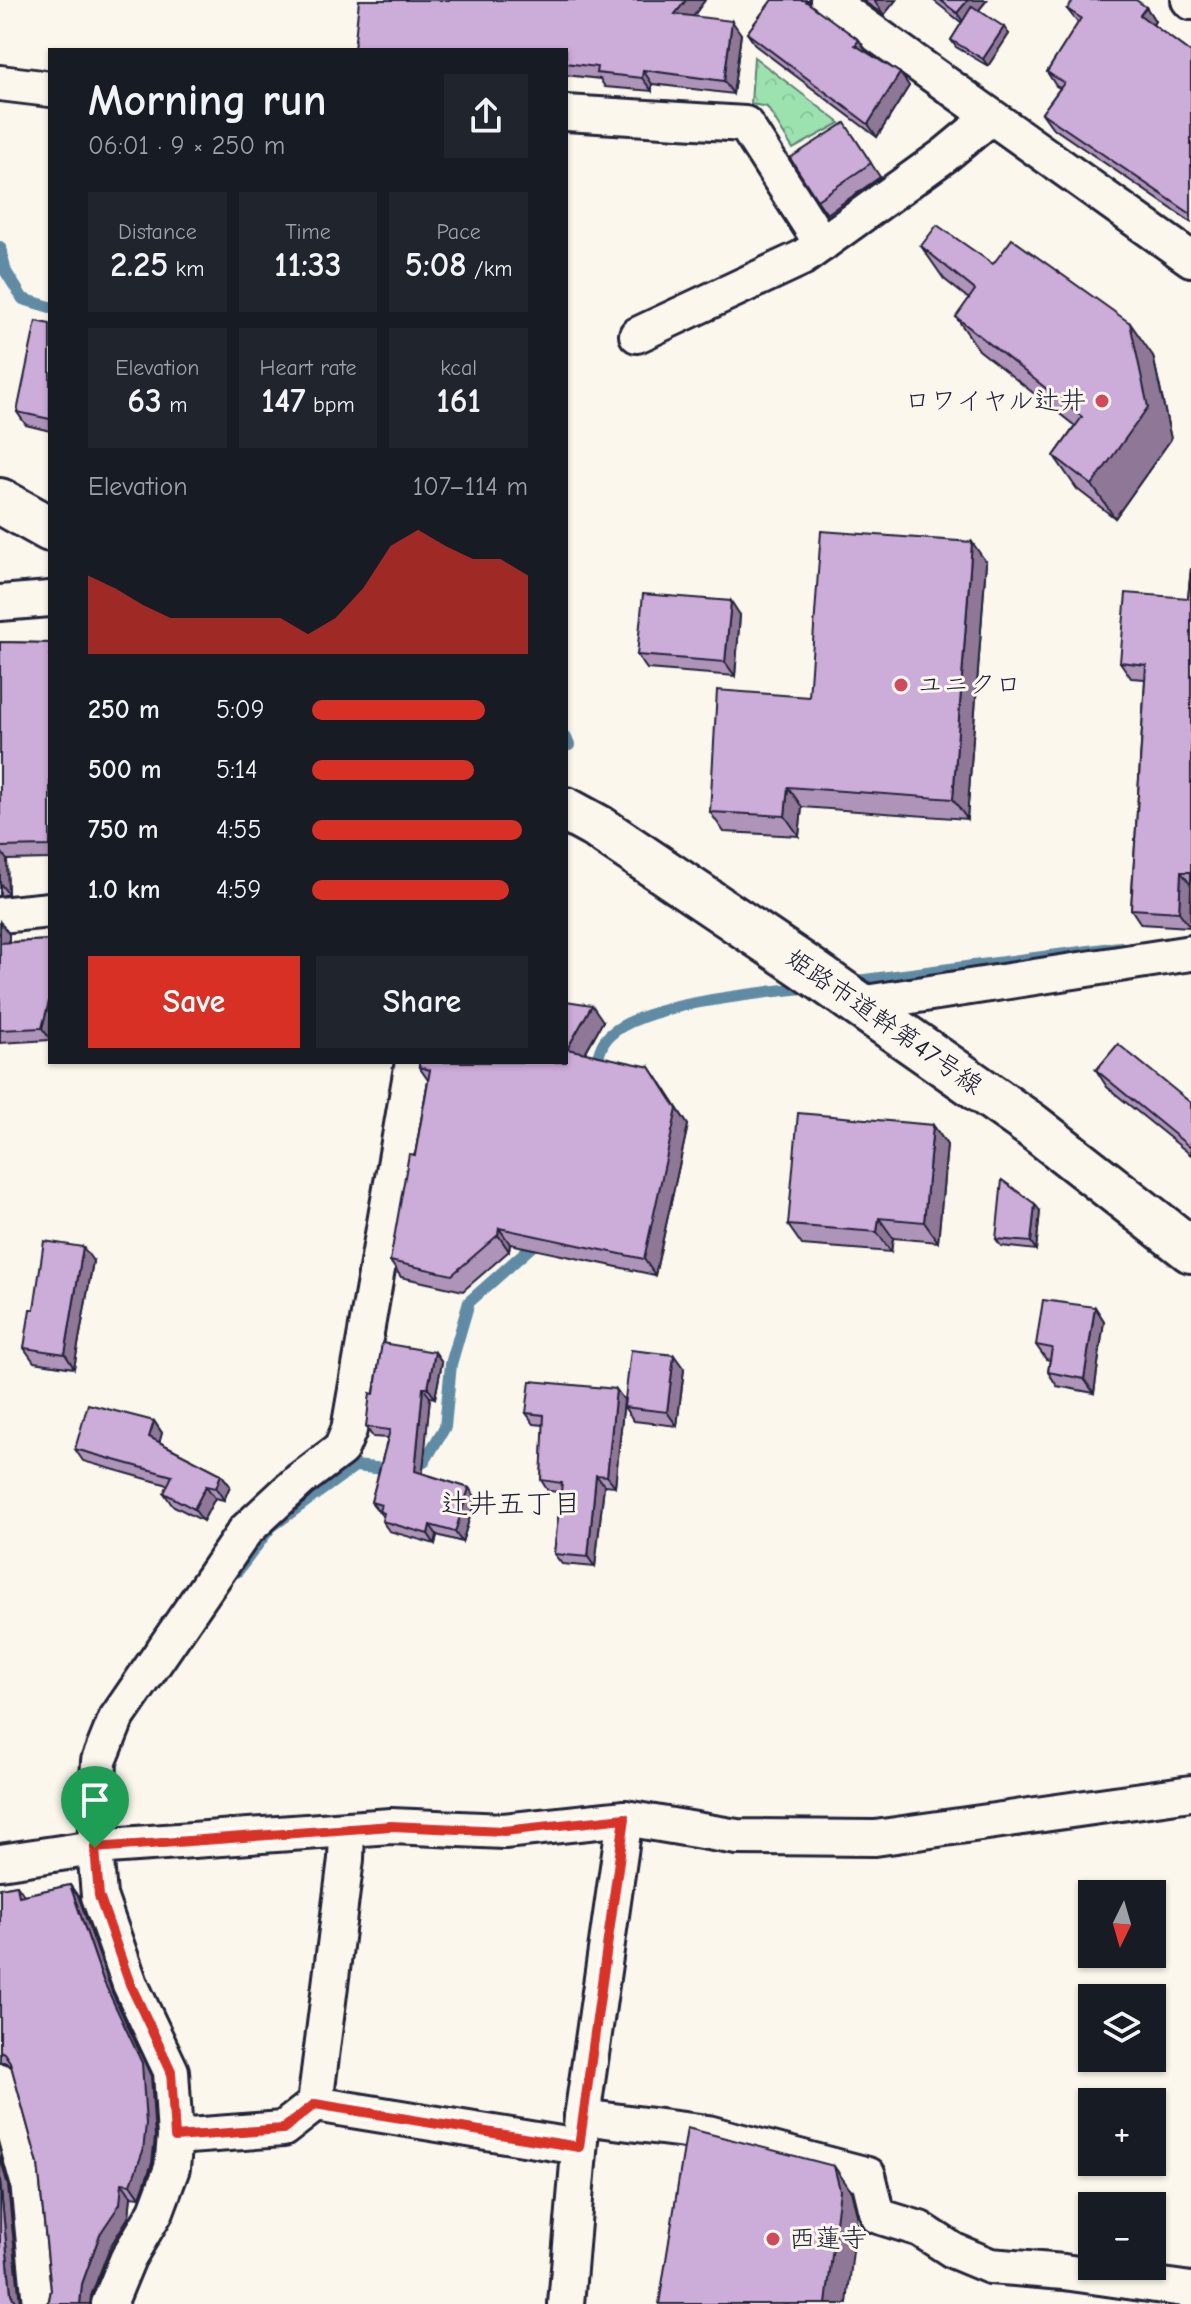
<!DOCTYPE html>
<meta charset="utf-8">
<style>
:root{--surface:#171b24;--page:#20242c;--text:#f1f3f6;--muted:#9ea1a6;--accent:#d93025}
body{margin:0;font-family:"Comic Neue","Klee One",sans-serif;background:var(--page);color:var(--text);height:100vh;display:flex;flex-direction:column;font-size:30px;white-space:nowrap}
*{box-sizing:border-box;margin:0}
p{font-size:26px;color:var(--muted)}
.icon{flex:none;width:44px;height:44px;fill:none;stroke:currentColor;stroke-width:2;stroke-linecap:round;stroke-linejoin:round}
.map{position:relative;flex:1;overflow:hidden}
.details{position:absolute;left:48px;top:48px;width:520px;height:1016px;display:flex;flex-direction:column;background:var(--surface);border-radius:0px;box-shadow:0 2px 6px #0004}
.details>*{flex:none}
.needle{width:52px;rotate:185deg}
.buttons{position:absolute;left:1078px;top:1880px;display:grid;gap:16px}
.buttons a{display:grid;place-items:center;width:88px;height:88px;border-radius:0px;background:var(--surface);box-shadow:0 2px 6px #0004;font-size:40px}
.pin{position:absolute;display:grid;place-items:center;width:68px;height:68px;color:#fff;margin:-82px -34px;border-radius:50% 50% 50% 0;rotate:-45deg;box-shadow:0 0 8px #0007}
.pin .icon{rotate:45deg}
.round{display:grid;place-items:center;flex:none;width:84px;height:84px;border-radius:0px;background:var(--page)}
.summary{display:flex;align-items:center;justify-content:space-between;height:136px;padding:0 40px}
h1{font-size:44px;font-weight:700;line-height:60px}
.stats{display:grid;grid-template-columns:repeat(3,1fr);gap:12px;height:136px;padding:8px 40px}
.stats div{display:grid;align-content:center;border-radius:0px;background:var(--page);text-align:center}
.stats b{font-size:34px;font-weight:700}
.stats small{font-size:22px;font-weight:400}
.stats p{font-size:22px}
.chart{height:224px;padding:16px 40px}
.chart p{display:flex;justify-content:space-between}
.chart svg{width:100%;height:144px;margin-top:8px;fill:var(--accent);opacity:.7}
.primary-button{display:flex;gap:16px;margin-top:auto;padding:16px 40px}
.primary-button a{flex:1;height:92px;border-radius:0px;background:var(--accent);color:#fff;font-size:32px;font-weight:700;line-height:92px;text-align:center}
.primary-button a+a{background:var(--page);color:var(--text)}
ul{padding:0 40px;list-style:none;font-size:26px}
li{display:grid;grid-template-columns:128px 96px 1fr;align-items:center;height:60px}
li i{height:20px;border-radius:10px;background:var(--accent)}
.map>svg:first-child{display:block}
</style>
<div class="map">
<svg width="1191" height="2304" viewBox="0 0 1191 2304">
<defs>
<pattern id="park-crowns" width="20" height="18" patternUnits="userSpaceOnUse" patternTransform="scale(2)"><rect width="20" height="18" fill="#9ce2af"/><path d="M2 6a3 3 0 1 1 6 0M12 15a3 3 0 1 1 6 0" fill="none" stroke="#86c297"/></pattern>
</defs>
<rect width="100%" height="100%" fill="#fbf7ec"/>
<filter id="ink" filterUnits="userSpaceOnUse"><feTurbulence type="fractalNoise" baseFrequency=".0125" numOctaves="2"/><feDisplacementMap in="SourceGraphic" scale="16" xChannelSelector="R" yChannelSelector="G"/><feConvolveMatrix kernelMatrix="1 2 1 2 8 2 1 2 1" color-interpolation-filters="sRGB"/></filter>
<g filter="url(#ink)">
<polygon fill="url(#park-crowns)" stroke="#5f8275" stroke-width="2" points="754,57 840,123 793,149 767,107 751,104"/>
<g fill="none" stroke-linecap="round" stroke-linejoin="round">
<g stroke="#608ba5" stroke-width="12">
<polyline points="0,247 6,272 23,299 50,307"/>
<polyline points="566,738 569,745"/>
<polyline points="849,982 1120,947"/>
<path d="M594 1071C597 1062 599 1050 604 1042 629 1003 765 993 811 987"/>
<polyline points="237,1572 271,1527 355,1466 395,1470 424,1462 445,1427 451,1364 469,1302 540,1239"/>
</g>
<defs>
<g id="street">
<polyline points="828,0 1191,259"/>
<polyline points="1189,0 1191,2"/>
<polyline points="0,83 50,89"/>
<polyline points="566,113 745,124 822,244"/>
<polyline points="637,335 802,258 945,155 991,117"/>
<polyline points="0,603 50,599"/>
<polyline points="0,915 50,910"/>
<polyline points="859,1004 1191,953"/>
<polyline points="0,1862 108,1846 391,1826 504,1831 625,1818 737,1837 875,1838 1191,1793"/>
<polyline points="0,2081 28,2182 40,2304"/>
<polyline points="315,2104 346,1859 347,1830"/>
<polyline points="582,2117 708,2133 868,2175 878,2216 920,2229 954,2251 990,2266 1064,2272 1191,2290"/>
<polyline points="175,2137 283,2129 315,2104 579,2147"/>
<polyline points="109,2304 128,2258 156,2211 172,2168 175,2137 171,2071 130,1984 99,1896 95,1848 99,1761 116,1719 245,1531 300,1480 341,1449 349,1430 413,1062"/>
<polyline points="566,2304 582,2117 625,1818"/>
</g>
<g id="secondary">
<polyline points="0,501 50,529"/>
<polyline points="566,810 599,828 804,966 1031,1125 1191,1250"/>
</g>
</defs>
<use href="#street" stroke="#22223b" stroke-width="40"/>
<use href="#secondary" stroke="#22223b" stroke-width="50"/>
<use href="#street" stroke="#fbf7ec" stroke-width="34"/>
<use href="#secondary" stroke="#fbf7ec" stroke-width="44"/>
</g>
<g fill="#af94ba" stroke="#22223b" stroke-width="2">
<polygon points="359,0 705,0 693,16 741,34 733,94 652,84 652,91 605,87 600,79 566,75 566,50 360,4"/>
<polygon points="772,0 808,0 809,5 859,40 868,53 900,73 909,86 877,137 756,46 747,33"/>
<polygon points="862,0 896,0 884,15"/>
<polygon points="933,0 987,0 979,10 1009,34 988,66 956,47 951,40 962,23"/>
<polygon points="1146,7 1155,21 1153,25 1191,53 1191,222 1052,127 1042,113 1060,88 1056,86 1047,72 1078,23 1067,9"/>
<polygon points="854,137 880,177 827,214 817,200"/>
<polygon points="921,246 993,264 1153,356 1171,439 1115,518 1077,489 1054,456 1075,426 979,350 956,317 969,299 944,279"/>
<polygon points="50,324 50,431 26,425 17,412"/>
<polygon points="986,562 967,819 802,807 799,836 724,832 710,812"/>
<polygon points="1191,568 1191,904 1190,927 1141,924 1131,909 1145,679 1131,678 1120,662 1188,598"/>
<polygon points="740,615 735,676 647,669 637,655"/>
<polygon points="0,642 50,643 50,859 7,860 8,894 0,896"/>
<polygon points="0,922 9,934 9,942 50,940 50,1040 0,1043"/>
<polygon points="603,1021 585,1053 661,1083 688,1125 655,1275 510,1244 509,1251 463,1291 401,1277 390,1261 415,1155 428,1080 419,1067"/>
<polygon points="1096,1070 1191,1103 1191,1155 1107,1087"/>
<polygon points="933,1125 947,1145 938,1242 893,1238 891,1252 802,1245 788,1225"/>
<polygon points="1040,1211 1036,1250 1001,1246 996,1239"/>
<polygon points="93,1261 74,1368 34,1362 24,1348 34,1309"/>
<polygon points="1095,1307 1104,1321 1094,1393 1057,1386 1048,1372 1050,1360 1046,1359 1036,1345"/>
<polygon points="435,1352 442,1362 435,1398 430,1397 422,1473 469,1488 476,1498 462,1542 437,1535 435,1544 389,1531 382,1521 383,1517 371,1502 388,1438 373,1437 366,1427 374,1394"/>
<polygon points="684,1369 677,1426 634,1421 624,1407"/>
<polygon points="624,1400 615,1486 604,1485 595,1567 562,1564 554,1554 561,1492 548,1491 541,1480 544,1425 534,1424 526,1413"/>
<polygon points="154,1421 162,1433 159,1442 221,1474 230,1486 224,1500 215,1498 203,1521 172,1505 164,1493 168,1485 83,1461 75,1449"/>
<polygon points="17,1885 24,1895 70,1885 79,1898 112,1992 151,2076 155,2137 152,2163 140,2197 131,2196 129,2216 110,2247 91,2296 49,2300 51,2290 38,2164 11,2065 4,2062 0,2062 0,1888"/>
</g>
<g fill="#8f7897" stroke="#22223b" stroke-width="2">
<polygon points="686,0 705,0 685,28 675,14"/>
<polygon points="877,0 896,0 884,15 875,2"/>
<polygon points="968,0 987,0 966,26 957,13"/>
<polygon points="1146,7 1155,21 1150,29 1140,15"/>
<polygon points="732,21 741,34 733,94 724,81"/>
<polygon points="1004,27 1009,34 988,66 983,59"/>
<polygon points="859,40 868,53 855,45"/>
<polygon points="643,70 652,84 652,91 642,78"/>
<polygon points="900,73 909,86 877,137 868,124"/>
<polygon points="1130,323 1153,356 1171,439 1115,518 1092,485"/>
<polygon points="972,542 986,562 967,819 953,799"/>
<polygon points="731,601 740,615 735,676 725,662"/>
<polygon points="788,787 802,807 799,836 785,816"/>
<polygon points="0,850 7,860 8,894 0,883"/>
<polygon points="1181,872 1191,885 1190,927 1179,912"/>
<polygon points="0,922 9,934 9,955 0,943"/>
<polygon points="50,998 50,1039 42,1028"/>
<polygon points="592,1005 603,1021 578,1065 567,1049"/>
<polygon points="650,1067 688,1125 655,1275 644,1259"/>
<polygon points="933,1125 947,1145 938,1242 924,1222"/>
<polygon points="1035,1204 1040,1211 1036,1250 1031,1242"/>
<polygon points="879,1218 893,1238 891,1252 877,1232"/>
<polygon points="499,1228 510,1244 509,1251 498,1235"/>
<polygon points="83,1247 93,1261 74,1368 65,1354"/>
<polygon points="1095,1307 1104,1321 1094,1393 1084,1379"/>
<polygon points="435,1352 442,1362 435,1398 428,1388"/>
<polygon points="674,1355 684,1369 677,1426 667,1412"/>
<polygon points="423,1388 430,1397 422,1481 415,1471"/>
<polygon points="616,1389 624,1400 615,1486 607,1476"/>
<polygon points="154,1421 162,1433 158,1448 149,1437"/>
<polygon points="221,1474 230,1486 224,1500 216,1488"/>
<polygon points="596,1475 604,1485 595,1567 588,1557"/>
<polygon points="206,1486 215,1498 203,1521 194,1509"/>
<polygon points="469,1488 476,1498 462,1542 455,1532"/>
<polygon points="430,1525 437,1535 435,1544 428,1534"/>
<polygon points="70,1885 79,1898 112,1992 151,2076 155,2137 152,2163 140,2197 131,2184 103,1980"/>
<polygon points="0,2156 8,2186 20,2304 16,2304 11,2294 0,2180"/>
<polygon points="834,2166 851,2191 857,2215 847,2304 826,2304"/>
<polygon points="122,2183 131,2196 129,2216 110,2247 91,2296 90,2304 80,2304 82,2284 100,2234"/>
</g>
<g fill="#ccacd8" stroke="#22223b" stroke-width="2">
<polygon points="359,0 686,0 675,14 732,21 724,81 643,70 642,78 596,73 597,67 566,63 566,50 354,50"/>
<polygon points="772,0 804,0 859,40 855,45 900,73 868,124 747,33"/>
<polygon points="940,0 968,0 957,13"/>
<polygon points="1074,0 1136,0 1146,7 1140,15 1191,53 1191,214 1042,113 1064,83 1047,72 1081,18 1067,9"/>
<polygon points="972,6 1004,27 983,59 951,40"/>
<polygon points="845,123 871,163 817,200 790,158"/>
<polygon points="937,225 993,264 1012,239 1130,323 1148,407 1092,485 1054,456 1082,417 956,317 975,290 921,246"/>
<polygon points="36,321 50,324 50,419 17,412"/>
<polygon points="821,531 972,542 953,799 788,787 785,816 710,812 717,690 809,697"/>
<polygon points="1191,568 1191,872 1181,872 1179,912 1131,909 1146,665 1120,662 1126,593 1188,598"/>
<polygon points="643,594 731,601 725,662 637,655"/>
<polygon points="0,642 50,643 50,846 0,847"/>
<polygon points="0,930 0,943 50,940 50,998 42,1028 0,1030"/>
<polygon points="566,1001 592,1005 567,1049 650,1067 677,1109 644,1259 499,1228 498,1235 452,1275 390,1261 409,1154 415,1155 430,1070 419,1067 419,1062 566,1062"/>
<polygon points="1118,1044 1191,1103 1191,1148 1096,1070"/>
<polygon points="798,1113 933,1125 924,1222 879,1218 877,1232 788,1225"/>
<polygon points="1002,1180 1035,1204 1031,1242 996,1239"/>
<polygon points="44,1241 83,1247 65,1354 24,1348 30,1309 34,1309"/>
<polygon points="1043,1300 1095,1307 1084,1379 1048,1372 1052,1348 1036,1345"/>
<polygon points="382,1343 435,1352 428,1388 423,1388 415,1471 469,1488 455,1532 430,1525 428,1534 382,1521 384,1513 379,1511 381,1505 371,1502 390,1430 366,1427 370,1393 374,1394"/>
<polygon points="631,1350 674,1355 667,1412 624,1407"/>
<polygon points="530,1381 616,1389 607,1476 596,1475 588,1557 554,1554 562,1483 541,1480 544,1415 526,1413"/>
<polygon points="88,1404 154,1421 149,1437 221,1474 216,1488 206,1486 194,1509 164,1493 172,1476 75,1449"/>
<polygon points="17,1885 19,1896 70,1885 103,1980 142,2063 146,2124 143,2151 131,2184 122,2183 120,2204 100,2234 82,2284 80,2304 46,2304 49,2300 51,2290 38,2164 10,2062 4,2053 0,2051 0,1888"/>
<polygon points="687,2128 834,2166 840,2190 826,2304 659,2304"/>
<polygon points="0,2180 11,2294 16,2304 0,2304"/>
</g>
</g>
<g fill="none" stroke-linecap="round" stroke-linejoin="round" filter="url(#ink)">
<defs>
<polygon id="route" points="625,1818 579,2147 315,2104 283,2129 175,2137 171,2071 130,1984 99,1896 95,1848 391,1826 504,1831"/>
</defs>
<use href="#route" stroke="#fff" stroke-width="16"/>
<use href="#route" stroke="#d93025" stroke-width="10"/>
</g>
<g fill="#d1495b" stroke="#fbf7ec" stroke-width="3">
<circle cx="1102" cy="401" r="8"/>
<circle cx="901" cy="685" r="8"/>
<circle cx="773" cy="2239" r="8"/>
</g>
<g text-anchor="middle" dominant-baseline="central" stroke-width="6" stroke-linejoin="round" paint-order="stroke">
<g font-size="26" fill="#22223b" stroke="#fbf7ec" text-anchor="start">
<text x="1086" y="401" text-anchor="end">ロワイヤル辻井</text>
<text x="917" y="685">ユニクロ</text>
<text x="789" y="2239">西蓮寺</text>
</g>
<g font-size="26" fill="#22223b" stroke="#fbf7ec">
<text transform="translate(884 1022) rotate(35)">姫路市道幹第47号線</text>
</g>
<g font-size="28" fill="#22223b" stroke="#fbf7ec">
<text x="511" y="1504">辻井五丁目</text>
</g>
</g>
</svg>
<div class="buttons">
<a><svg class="needle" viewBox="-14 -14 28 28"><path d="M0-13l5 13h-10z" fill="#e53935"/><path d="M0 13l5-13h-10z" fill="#9ea1a6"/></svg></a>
<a><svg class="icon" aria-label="layers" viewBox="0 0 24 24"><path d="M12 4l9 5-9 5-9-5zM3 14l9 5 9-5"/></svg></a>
<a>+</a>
<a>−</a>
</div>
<div class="pin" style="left:95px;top:1848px;background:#1e9e55"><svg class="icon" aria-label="arrive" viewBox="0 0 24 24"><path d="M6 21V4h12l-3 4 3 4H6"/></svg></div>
<section class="details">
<div class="summary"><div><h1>Morning run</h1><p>06:01 · 9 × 250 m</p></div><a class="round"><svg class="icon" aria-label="share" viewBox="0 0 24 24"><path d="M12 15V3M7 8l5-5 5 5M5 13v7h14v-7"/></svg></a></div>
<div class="stats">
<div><p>Distance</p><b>2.25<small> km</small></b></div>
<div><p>Time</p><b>11:33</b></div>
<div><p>Pace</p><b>5:08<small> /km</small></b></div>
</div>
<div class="stats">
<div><p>Elevation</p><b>63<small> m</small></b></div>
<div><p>Heart rate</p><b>147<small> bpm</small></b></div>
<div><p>kcal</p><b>161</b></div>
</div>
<div class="chart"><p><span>Elevation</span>107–114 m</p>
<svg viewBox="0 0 160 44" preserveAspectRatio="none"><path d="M0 44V20L10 24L20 29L30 33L40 33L50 33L60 33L70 33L80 38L90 33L100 24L110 11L120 6L130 11L140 15L150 15L160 20V44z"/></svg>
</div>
<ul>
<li><b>250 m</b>5:09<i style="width:80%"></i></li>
<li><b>500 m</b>5:14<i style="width:75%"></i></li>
<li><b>750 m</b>4:55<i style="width:97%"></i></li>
<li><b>1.0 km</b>4:59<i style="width:91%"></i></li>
</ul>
<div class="primary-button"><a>Save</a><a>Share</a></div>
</section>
</div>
